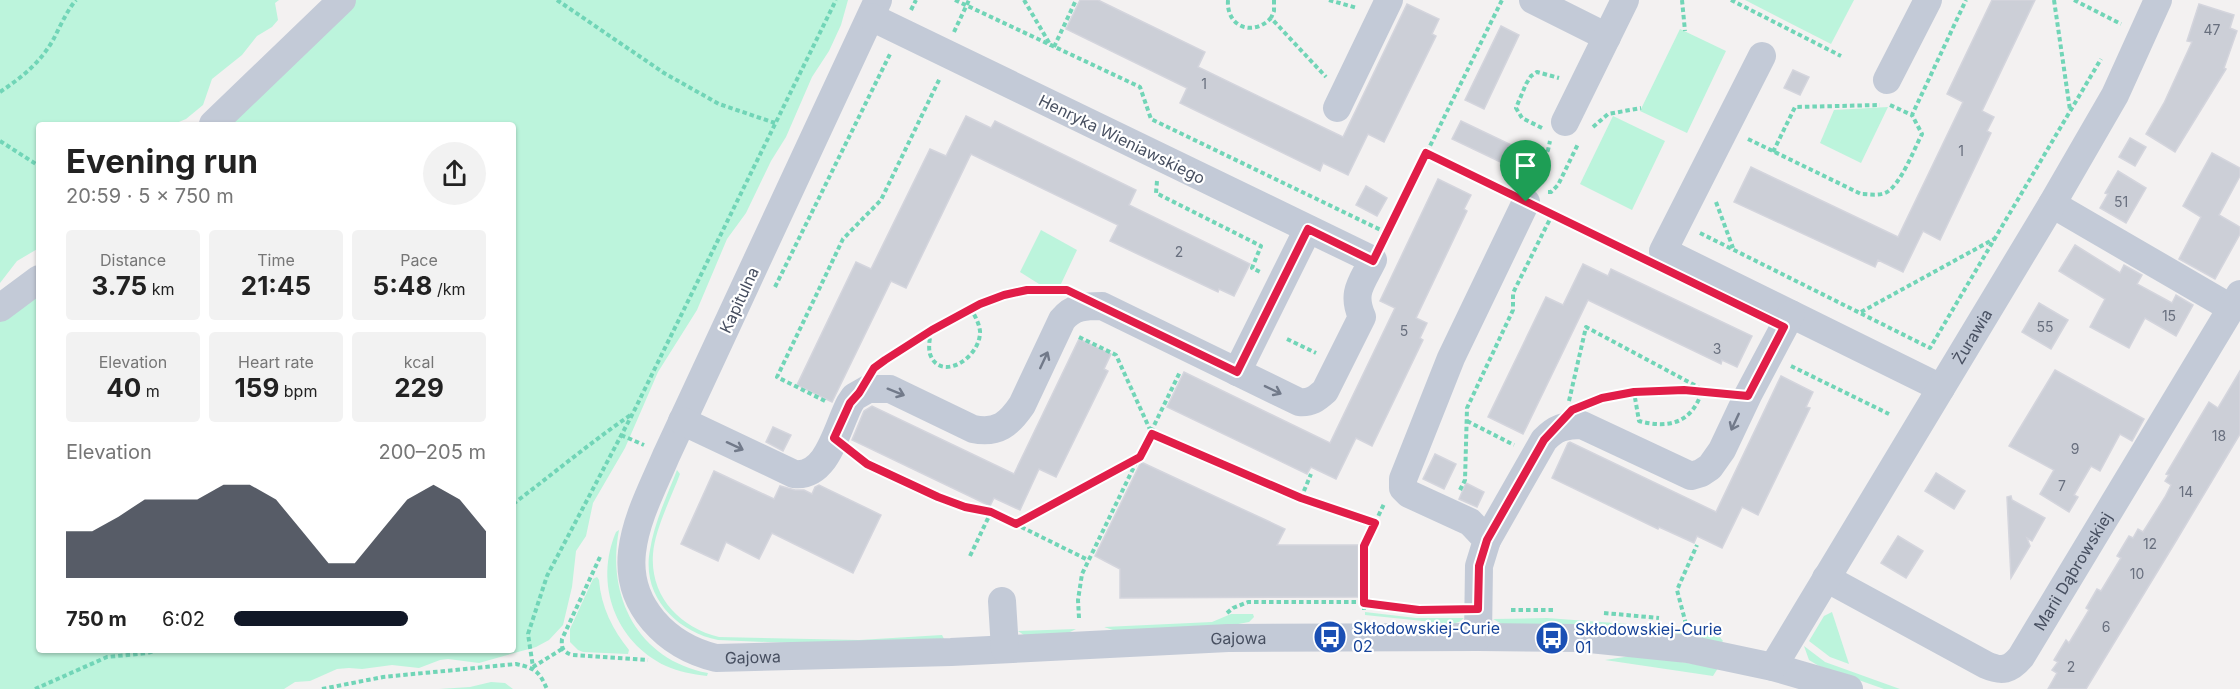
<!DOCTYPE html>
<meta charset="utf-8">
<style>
:root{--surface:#fff;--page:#f2f2f2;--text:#222;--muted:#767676;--accent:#111827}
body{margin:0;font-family:Inter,sans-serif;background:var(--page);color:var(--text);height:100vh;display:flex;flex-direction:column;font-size:22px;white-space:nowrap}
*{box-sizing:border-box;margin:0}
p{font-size:20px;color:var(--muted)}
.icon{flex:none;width:33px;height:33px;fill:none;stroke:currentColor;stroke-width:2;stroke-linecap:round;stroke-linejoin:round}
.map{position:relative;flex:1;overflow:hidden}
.drawer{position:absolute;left:36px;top:122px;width:480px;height:531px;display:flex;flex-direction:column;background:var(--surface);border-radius:6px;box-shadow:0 2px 4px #0004}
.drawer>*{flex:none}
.pin{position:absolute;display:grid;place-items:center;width:51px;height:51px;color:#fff;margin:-62px -26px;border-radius:50% 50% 50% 0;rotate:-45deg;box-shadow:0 0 6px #0007}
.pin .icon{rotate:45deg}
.round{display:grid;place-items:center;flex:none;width:63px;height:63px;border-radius:32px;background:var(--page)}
.headline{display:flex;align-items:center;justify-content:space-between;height:102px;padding:0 30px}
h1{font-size:33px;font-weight:700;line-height:45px}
.stats{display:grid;grid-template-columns:repeat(3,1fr);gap:9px;height:102px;padding:6px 30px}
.stats div{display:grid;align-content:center;border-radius:6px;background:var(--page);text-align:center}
.stats b{font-size:26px;font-weight:700}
.stats small{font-size:16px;font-weight:400}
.stats p{font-size:16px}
.chart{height:168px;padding:12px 30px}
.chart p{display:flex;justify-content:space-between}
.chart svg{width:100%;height:108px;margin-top:6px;fill:var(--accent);opacity:.7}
ul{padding:0 30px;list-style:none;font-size:20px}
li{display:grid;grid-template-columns:96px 72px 1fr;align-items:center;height:45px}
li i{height:15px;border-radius:8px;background:var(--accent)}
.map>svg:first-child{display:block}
</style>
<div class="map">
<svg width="2240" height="689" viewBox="0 0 2240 689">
<rect width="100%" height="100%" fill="#f3f1f1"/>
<g fill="#bcf4dc">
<polygon points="0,0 279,0 275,3 278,20 272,27 257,36 242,55 212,79 203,105 186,119 174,124 39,124 39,248 17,261 0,283"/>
<polygon points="351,0 848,0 841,25 829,51 812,77 786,137 771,161 746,213 727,239 697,310 658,372 625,448 593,503 586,536 576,551 572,587 563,625 549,640 536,647 479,663 448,659 440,660 419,668 392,665 362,669 349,668 337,669 310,681 295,682 284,689 0,689 0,314 39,285 39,650 513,650 513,124 225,124"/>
<polygon points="1745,0 1854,0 1831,44"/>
<polygon points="1680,29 1726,51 1687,133 1640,111"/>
<polygon points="1888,107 1861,163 1820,143 1834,110"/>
<polygon points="1613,116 1665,141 1632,210 1580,184"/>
<polygon points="1041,230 1077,250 1060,286 1039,284 1020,272"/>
<path d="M677 470 680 474C671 498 655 529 653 554 650 596 679 627 719 637L859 640 942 635 944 639 815 644 718 640C676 631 641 596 650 550 654 523 667 496 677 470Z"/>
<path d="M619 530C606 596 638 660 708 673L707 676C692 674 679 672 666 666 615 642 594 583 616 532Z"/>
<path d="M597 577 599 580C601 607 613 630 629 650L628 654 583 652 578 650 570 642V629L593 579Z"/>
<polygon points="1365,612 1416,618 1464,618 1459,622 1452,624 1365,615"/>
<polygon points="1832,612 1849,664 1830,657 1809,641 1824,616"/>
<polygon points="1231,614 1253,614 1254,617 1249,622 1233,625 1116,631 1104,627 1212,622"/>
<polygon points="1547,618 1655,626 1719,636 1723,641 1721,643 1502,624 1493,619"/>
<polygon points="1076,629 1068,633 1024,635 1018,631"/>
<polygon points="1804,646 1825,662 1900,689 1884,689 1819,666 1809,660"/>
<polygon points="1631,656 1650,657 1718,668 1713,676 1605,660"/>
<polygon points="491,682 505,683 513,689 439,689 470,687"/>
</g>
<g fill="#cccfd7" stroke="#d4d5dd" stroke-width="1.5">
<polygon points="1080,0 1098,0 1205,52 1198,67 1343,137 1407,4 1439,19 1432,34 1436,36 1384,142 1368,134 1348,175 1323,163 1320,171 1180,103 1187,88 1066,29"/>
<polygon points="1992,0 2035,0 1982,111 1994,117 1987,131 1991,133 1940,240 1923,231 1903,272 1878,260 1875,267 1734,202 1751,167 1898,237 1963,102 1947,94"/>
<polygon points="2199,4 2234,15 2230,28 2237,31 2224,68 2226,69 2175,152 2146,134 2164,103 2192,42 2187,41"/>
<polygon points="1501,26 1519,35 1484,109 1465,100"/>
<polygon points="1793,70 1809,77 1800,95 1784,88"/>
<polygon points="966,116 991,128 995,121 1136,190 1129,205 1250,264 1234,296 1219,289 1218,292 1110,241 1118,225 971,154 906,288 891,281 832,402 797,385 856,262 871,269 930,149 946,156"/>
<polygon points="1461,121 1522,150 1513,168 1452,139"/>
<polygon points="2130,138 2146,147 2135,166 2119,157"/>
<polygon points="2212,153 2240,168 2240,176 2219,215 2240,227 2240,234 2215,279 2179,259 2201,217 2183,206"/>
<polygon points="2118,171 2146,188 2126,223 2100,208 2108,194 2105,193"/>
<polygon points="1438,179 1471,195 1464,209 1467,211 1416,318 1427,323 1420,338 1423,340 1372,446 1356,438 1336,479 1311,467 1307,474 1167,407 1184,372 1330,443 1395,308 1380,301"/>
<polygon points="1366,186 1387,198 1377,216 1356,205"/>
<polygon points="2075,245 2120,273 2124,265 2142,275 2137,284 2172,303 2176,295 2193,305 2176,336 2145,318 2129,348 2090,327 2105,299 2059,271"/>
<polygon points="1583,264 1608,276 1611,269 1752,336 1737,367 1722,360 1721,364 1588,300 1523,434 1488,417 1546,297 1563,305"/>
<polygon points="2039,303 2068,320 2051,349 2022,332"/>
<polygon points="1079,339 1111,354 1104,369 1108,371 1056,477 1039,469 1020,510 994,498 990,506 852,440 864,411 872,406 1014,474"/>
<polygon points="2055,370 2144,419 2132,441 2120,434 2100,471 2091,466 2074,495 2078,497 2069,512 2040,494 2054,470 2009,446"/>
<polygon points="2240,371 2240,434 2176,541 2086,689 2048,689 2057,673 2052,670 2058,662 2054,660 2066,640 2069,643 2089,610 2086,608 2097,589 2101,591 2121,558 2117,556 2129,536 2133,538 2138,529 2143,532 2165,497 2171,485 2165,481 2169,475 2166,474 2209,402 2218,408"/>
<polygon points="1781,376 1813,392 1806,407 1810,408 1758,515 1742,507 1722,548 1697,536 1694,543 1659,527 1658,529 1552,478 1568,443 1570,442 1716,512"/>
<polygon points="773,427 791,435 783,451 766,442"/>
<polygon points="1435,454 1456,464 1444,489 1423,479"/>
<polygon points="1141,462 1285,529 1277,545 1358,545 1358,597 1120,598 1120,569 1095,556"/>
<polygon points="714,471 774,499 780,486 795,490 804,490 812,494 815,487 819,485 881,515 853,573 772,533 759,559 726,542 718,561 681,544"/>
<polygon points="1936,473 1965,491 1954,509 1925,491"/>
<polygon points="1466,483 1484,492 1477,507 1459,499"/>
<polygon points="2011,496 2012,500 2045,518 2032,541 2027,538 2030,546 2011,578 2007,497"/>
<polygon points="1898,536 1923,551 1906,578 1881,563"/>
</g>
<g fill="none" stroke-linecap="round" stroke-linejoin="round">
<g stroke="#71d5b7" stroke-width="4" stroke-dasharray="4.5 3" stroke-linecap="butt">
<polyline points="557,0 664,73 719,104 775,123"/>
<polyline points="955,0 1140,87 1151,119 1387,233"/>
<polyline points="1024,0 1051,46"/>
<path d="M1228 0C1226 27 1253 37 1271 18"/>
<polyline points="1274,0 1274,11 1271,18 1326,77"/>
<polyline points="1329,0 1357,8"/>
<polyline points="1682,0 1685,31"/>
<polyline points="1731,0 1841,56"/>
<polyline points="2054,0 2070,110"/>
<polyline points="2074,0 2121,24"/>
<polyline points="911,10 916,0"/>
<polyline points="954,32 969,0"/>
<polyline points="1054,47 1076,0"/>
<path d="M0 92C21 78 40 63 53 40 60 27 66 12 76 0"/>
<polyline points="1890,105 1912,115 1966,0"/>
<polyline points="1593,127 1608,114 1641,108"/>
<polyline points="1542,128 1522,118 1516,108 1526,84 1531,76 1537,72 1559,78"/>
<path d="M1748 139 1861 194C1869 194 1877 196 1885 193 1900 187 1914 149 1922 134L1912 115"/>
<polyline points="0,141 39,166"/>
<polyline points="1773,152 1795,107 1880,105"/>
<polyline points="1426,153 1505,192"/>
<polyline points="1535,179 1548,150 1550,141"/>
<polyline points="1157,181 1156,193 1261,246 1252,268 1260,272"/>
<polyline points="1548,192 1551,192 1558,185 1578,144"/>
<polyline points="1716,202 1733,248"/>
<polyline points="1547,212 1640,258"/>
<polyline points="1387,233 1502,0"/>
<polyline points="1700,233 1930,348 2101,59"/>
<polyline points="775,287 891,52"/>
<polyline points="1861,312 1994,239"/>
<path d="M931 331C930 338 928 347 930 354 940 383 981 358 980 331 979 323 975 316 971 309"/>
<polyline points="1079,337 1116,355 1152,434 1301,498 1375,523"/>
<polyline points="1287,339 1316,353"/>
<path d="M880 364C907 341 973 302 1007 294 1024 290 1040 290 1058 290"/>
<polyline points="1791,366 1889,414"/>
<polyline points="825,401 777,377 843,239 881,200 940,78"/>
<path d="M1569 401 1586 327 1700 388 1702 391C1692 423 1669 429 1639 421L1634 392"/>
<path d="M1592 401C1633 387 1679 389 1722 393"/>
<polyline points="1467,421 1514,445"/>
<polyline points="621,435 644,445"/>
<polyline points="855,455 867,464 938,497 965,507 991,512"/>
<polyline points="1460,490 1465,480 1467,408 1513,310 1513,293 1552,215"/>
<polyline points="1301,498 1311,474"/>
<path d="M513 504C553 474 591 442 632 414"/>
<polyline points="1016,523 1139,457"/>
<polyline points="970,556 991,512 1088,560"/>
<path d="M600 557 562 639C561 648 563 652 572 655L648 660"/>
<polyline points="1364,610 1364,546 1384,504"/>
<polyline points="1511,610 1555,610"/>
<polyline points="1227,613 1233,608 1248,602 1358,602 1420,610"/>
<polyline points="1604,613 1659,618"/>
<polyline points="1079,618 1078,600 1082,574 1180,372"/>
<polyline points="1686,624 1677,590 1697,545"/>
<polyline points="562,649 533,667 528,634 547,576 633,413 836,0"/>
<polyline points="35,689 107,657 147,653 158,650"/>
<path d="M322 689 383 677 516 664C535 668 539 671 547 689"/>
</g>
<g stroke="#c3cad7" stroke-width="28">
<path id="s1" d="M878 0 666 456C653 487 636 518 632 552 626 606 667 646 716 658L951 652 1228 638 1478 637 1580 638 1688 649 1773 667 1849 689"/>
<polyline points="1533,0 1607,37"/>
<polyline points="1762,56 1663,251 1941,388"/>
<polyline points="1887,80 1928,0"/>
<polyline points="1337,108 1389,0"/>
<polyline points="1565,122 1625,0"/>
<polyline points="213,124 342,0"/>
<polyline points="2052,204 2231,308"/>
<polyline points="0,308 39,279"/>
<polyline points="1237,372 1308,229"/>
<path d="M682 421 794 474C828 478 837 427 850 403L854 397 868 389H890L973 429C998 434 1009 424 1022 405L1062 320C1073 306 1086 306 1102 306L1299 402C1311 403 1316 399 1325 391L1362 317C1351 292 1362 283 1373 260L871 17"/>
<path d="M1487 540 1544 440C1555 428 1565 425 1582 425L1691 476 1701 473 1710 467 1722 450 1748 395 1791 314"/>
<path id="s2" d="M1826 578 1986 665C2002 672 2010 670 2021 657L2240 294"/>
<polyline points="1002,601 1005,649"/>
<polyline points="1478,637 1479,566 1487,540 1470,522 1409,494 1403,488 1403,479 1451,358 1526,202"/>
<path id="s3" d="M1773 667 2052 204 2115 95 2158 0"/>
</g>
</g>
<defs><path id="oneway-shaft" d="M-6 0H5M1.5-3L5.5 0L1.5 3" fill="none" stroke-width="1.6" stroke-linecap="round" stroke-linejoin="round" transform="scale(1.5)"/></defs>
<g stroke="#727a8a">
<use href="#oneway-shaft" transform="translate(1044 360) rotate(-65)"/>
<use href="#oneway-shaft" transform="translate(1273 390) rotate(26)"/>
<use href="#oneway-shaft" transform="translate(896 392) rotate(22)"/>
<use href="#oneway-shaft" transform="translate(1735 422) rotate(115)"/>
<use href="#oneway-shaft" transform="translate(735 446) rotate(25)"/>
</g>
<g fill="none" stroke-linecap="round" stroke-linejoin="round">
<defs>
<polygon id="route" points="1426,153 1784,327 1748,396 1684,390 1634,392 1602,398 1572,410 1544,440 1487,540 1479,566 1478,609 1419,610 1364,603 1364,546 1375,523 1301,498 1152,434 1140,457 1016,524 991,512 965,507 938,497 867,464 834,438 850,403 859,393 874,368 885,360 932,330 980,304 1004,295 1027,290 1067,290 1237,372 1308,229 1373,261"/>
</defs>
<use href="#route" stroke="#fff" stroke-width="12"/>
<use href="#route" stroke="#e11d48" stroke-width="8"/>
</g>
<defs>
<symbol id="bus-disc" viewBox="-11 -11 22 22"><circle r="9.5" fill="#1a4fb4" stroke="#fff"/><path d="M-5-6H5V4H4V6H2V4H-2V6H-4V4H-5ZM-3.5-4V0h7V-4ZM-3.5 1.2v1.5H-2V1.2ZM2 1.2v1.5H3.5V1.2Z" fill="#fff"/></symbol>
</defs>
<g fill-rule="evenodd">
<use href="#bus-disc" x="1311" y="618" width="38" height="38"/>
<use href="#bus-disc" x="1533" y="619" width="38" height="38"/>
</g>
<g text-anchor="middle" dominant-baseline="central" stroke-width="4.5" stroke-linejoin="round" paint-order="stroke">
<g font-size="14" fill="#686f7e">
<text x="2212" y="29">47</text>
<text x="1204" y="83">1</text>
<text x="1961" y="150">1</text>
<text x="2121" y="201">51</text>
<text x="1179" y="251">2</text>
<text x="2169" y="315">15</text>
<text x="2045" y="326">55</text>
<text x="1404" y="330">5</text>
<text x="1717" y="348">3</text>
<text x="2219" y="435">18</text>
<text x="2075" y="448">9</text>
<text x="2062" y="485">7</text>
<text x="2186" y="491">14</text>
<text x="2150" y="543">12</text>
<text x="2137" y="573">10</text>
<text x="2106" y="626">6</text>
<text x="2071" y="666">2</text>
</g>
<g font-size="16" fill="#474f60" stroke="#fff">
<text transform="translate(1122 139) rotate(26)">Henryka Wieniawskiego</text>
<text transform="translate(739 300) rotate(-65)">Kapitulna</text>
<text stroke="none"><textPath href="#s3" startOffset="386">Żurawia</textPath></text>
<text stroke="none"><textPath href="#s2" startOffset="322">Marii Dąbrowskiej</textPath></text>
<text stroke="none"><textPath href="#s1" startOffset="1276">Gajowa</textPath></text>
<text stroke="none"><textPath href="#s1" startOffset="790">Gajowa</textPath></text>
</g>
<g font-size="16" fill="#164399" stroke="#fff" text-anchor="start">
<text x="1353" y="628">Skłodowskiej-Curie<tspan x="1353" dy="18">02</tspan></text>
<text x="1575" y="629">Skłodowskiej-Curie<tspan x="1575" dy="18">01</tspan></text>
</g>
</g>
</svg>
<div class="pin" style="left:1526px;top:202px;background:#1e9e55"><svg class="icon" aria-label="arrive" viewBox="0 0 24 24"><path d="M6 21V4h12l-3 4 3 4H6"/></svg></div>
<section class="drawer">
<div class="headline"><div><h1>Evening run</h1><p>20:59 · 5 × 750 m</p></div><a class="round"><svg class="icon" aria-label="share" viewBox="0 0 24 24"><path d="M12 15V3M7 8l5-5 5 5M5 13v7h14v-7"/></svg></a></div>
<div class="stats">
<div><p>Distance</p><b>3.75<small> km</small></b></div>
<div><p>Time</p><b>21:45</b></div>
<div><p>Pace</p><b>5:48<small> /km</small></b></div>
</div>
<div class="stats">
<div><p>Elevation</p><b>40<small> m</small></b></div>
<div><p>Heart rate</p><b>159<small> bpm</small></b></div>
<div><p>kcal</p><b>229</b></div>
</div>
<div class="chart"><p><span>Elevation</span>200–205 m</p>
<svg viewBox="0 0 160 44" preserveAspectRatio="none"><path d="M0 44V25L10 25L20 19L30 12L40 12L50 12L60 6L70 6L80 12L90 25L100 38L110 38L120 25L130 12L140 6L150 12L160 25V44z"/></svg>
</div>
<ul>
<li><b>750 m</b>6:02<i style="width:69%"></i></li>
</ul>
</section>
</div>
